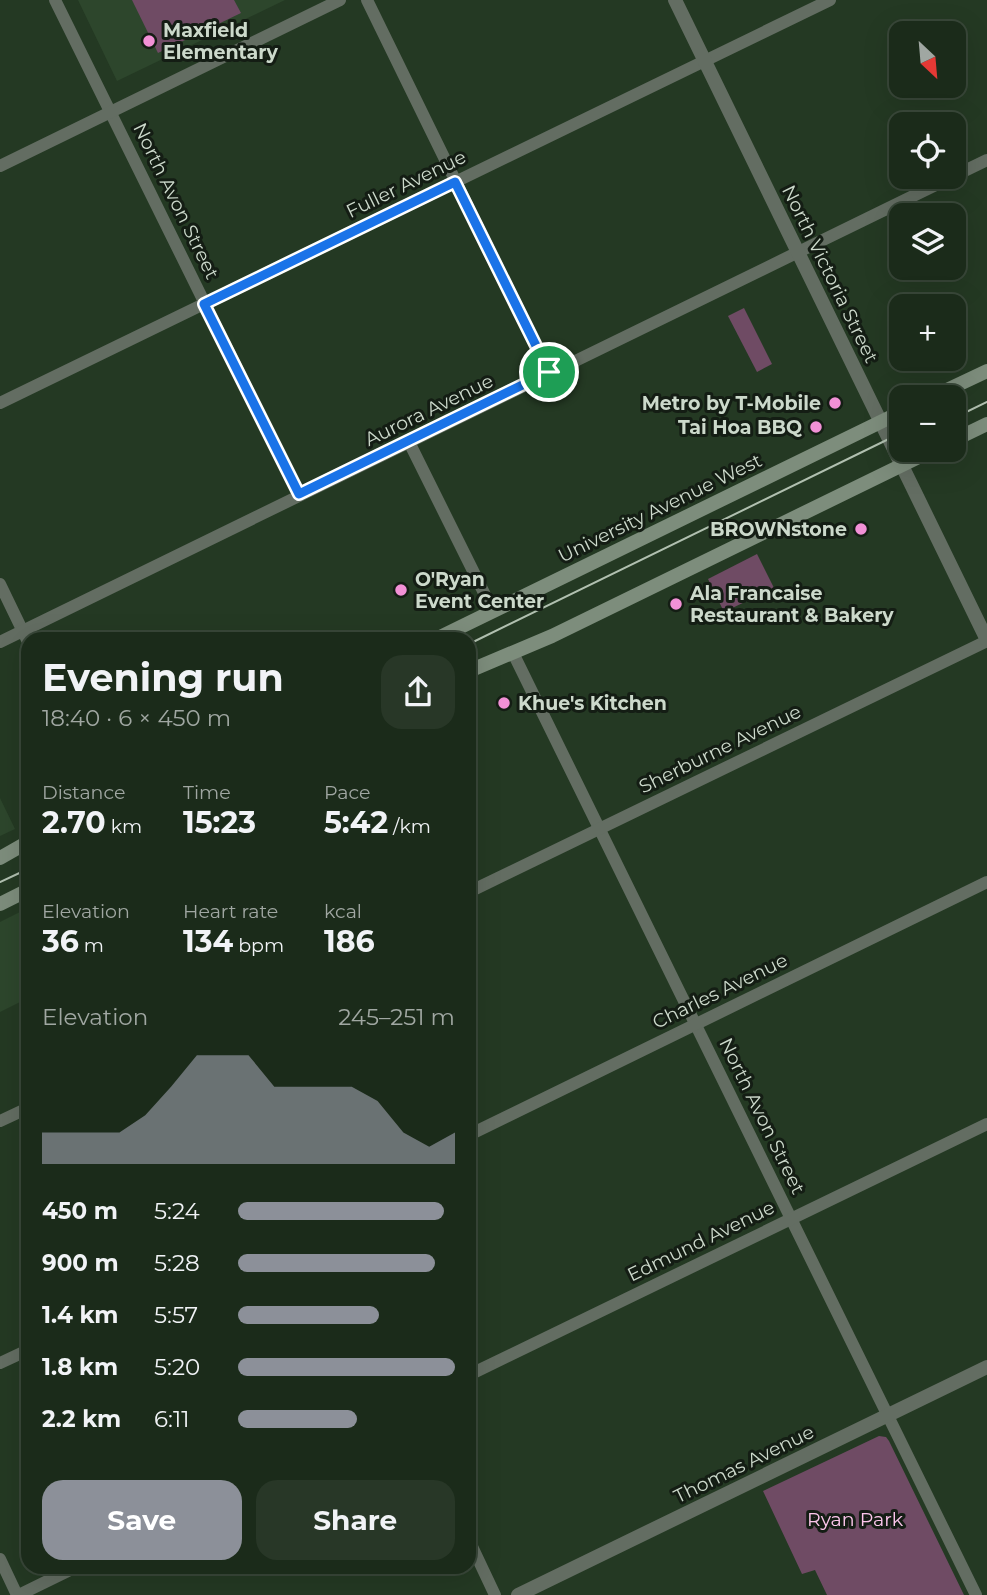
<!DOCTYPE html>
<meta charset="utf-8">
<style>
:root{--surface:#1b2b1a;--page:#283727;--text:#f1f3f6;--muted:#a0a7a2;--line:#394739;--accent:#8c9099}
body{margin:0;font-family:Montserrat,sans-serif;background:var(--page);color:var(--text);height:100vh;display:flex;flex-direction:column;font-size:26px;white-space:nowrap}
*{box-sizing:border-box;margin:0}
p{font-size:23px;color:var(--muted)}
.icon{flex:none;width:38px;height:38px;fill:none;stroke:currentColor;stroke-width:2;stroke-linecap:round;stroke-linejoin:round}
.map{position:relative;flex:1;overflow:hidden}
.panel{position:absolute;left:21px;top:632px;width:455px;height:942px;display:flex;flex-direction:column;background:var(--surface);border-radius:21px;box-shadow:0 7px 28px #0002,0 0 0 2px var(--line)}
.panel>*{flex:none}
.needle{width:46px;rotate:154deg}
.buttons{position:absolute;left:889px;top:21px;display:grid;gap:14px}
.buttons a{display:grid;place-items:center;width:77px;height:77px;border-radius:14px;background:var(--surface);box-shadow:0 7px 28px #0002,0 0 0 2px var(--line);font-size:35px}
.pin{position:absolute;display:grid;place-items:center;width:60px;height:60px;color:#fff;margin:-30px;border:4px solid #fff;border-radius:50%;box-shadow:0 2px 7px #0007}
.round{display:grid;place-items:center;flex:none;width:74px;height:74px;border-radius:21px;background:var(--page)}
.headline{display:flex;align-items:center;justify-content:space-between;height:119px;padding:0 21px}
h1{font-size:38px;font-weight:700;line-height:52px}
.stats{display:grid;grid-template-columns:repeat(3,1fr);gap:10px;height:119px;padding:7px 21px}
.stats div{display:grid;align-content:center}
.stats b{font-size:30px;font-weight:700}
.stats small{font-size:19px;font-weight:400}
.stats p{font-size:19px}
.chart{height:196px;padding:14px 21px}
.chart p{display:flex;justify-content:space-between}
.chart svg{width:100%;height:126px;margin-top:7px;fill:var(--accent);opacity:.7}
.button{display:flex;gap:14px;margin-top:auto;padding:14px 21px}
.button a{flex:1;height:80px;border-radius:21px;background:var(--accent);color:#fff;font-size:28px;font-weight:700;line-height:80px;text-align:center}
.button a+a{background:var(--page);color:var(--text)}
ul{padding:0 21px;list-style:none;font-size:23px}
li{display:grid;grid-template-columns:112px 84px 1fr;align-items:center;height:52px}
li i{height:18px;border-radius:9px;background:var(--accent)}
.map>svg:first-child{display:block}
</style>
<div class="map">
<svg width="987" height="1595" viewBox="0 0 987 1595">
<rect width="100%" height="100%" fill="#243923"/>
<g fill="#2d462c">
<polygon points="78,0 285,0 117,81"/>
<polygon points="0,798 15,829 0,836"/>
<polygon points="28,908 28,998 0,1012 0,922"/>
</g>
<g fill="#6f4b64">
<polygon points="132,0 234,0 241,13 158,53"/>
<polygon points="744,308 772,364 757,372 728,316"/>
<polygon points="757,554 774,588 724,612 708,579"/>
<polygon points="879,1436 886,1437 889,1441 964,1595 827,1595 815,1570 802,1574 763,1491"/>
</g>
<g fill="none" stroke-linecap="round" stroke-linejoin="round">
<g stroke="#636d62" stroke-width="12">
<polyline points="55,0 299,494"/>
<polyline points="367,0 549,372"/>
<polyline points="0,166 340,0"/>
<polyline points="954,176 987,160"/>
<polyline points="0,403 830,0"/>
<polyline points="409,442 493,611"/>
<polyline points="0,584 28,642"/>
<polyline points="0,642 952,177"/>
<polyline points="513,653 976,1595"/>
<polyline points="469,892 987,641"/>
<polyline points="0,1121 28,1108"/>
<polyline points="469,1135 987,882"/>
<polyline points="0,1363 28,1350"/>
<polyline points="469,1375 987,1124"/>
<polyline points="469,1540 495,1595"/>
<polyline points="0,1559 17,1595"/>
<polyline points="19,1595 78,1566"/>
</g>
<g stroke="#636d62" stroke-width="14">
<polyline points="675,0 987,640"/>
<polyline points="518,1595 987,1367"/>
</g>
<g stroke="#7d8d7c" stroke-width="14">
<polyline points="932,397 987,371"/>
<polyline points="954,440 987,424"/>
<polyline points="436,639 901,412"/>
<polyline points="469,671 552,636 933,450"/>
<polyline points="0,858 28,842"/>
<polyline points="0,904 28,890"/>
</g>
<g stroke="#b1c0b0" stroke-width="2">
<polyline points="954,418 987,402"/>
<polyline points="469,644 901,433"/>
<polyline points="0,882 28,869"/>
</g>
</g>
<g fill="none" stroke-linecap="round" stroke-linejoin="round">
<defs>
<polygon id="route" points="455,182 549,372 299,494 204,304"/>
</defs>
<use href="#route" stroke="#fff" stroke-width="14"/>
<use href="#route" stroke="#1a73e8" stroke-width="9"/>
</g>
<g fill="#f291d6" stroke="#141d14" stroke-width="2.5">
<circle cx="149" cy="41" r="7"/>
<circle cx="835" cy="403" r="7"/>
<circle cx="816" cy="427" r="7"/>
<circle cx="861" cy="529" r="7"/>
<circle cx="401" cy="590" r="7"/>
<circle cx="676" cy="604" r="7"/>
<circle cx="504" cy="703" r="7"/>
</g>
<g text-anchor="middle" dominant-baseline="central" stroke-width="6" stroke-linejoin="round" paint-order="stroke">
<g font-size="19" font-weight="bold" fill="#ccd9cb" stroke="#141d14" text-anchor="start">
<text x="163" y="30">Maxfield<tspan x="163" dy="22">Elementary</tspan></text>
<text x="821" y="403" text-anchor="end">Metro by T-Mobile</text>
<text x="802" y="427" text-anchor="end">Tai Hoa BBQ</text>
<text x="847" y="529" text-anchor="end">BROWNstone</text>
<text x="415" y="579">O'Ryan<tspan x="415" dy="22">Event Center</tspan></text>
<text x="690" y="593">Ala Francaise<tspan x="690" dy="22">Restaurant &amp; Bakery</tspan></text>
<text x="518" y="703">Khue's Kitchen</text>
</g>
<g font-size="19" fill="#ccd9cb" stroke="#141d14">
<text transform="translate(406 184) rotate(-26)">Fuller Avenue</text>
<text transform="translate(176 201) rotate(64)">North Avon Street</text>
<text transform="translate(830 274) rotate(64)">North Victoria Street</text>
<text transform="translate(429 410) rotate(-26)">Aurora Avenue</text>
<text transform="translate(660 508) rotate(-26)">University Avenue West</text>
<text transform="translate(720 749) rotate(-26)">Sherburne Avenue</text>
<text transform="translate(720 991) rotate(-26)">Charles Avenue</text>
<text transform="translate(762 1116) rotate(64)">North Avon Street</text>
<text transform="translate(701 1241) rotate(-26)">Edmund Avenue</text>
<text transform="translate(744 1464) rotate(-26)">Thomas Avenue</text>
</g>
<g font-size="19" fill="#fdc6ec" stroke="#141d14">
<text x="855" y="1519">Ryan Park</text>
</g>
</g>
</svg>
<div class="buttons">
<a><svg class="needle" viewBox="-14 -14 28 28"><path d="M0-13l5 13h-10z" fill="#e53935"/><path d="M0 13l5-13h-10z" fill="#a0a7a2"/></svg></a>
<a><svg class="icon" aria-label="locate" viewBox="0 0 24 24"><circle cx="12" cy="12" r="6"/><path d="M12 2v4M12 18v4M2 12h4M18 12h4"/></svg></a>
<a><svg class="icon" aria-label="layers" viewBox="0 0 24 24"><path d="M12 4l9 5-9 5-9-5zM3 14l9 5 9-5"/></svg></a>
<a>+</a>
<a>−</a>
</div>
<div class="pin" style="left:549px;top:372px;background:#1e9e55"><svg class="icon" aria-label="arrive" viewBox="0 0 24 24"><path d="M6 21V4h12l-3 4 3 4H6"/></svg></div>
<section class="panel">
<div class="headline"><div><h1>Evening run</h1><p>18:40 · 6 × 450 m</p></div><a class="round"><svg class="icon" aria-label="share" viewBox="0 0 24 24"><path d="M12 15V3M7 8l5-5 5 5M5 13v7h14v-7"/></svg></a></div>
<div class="stats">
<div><p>Distance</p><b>2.70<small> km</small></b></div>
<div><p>Time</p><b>15:23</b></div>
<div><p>Pace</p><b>5:42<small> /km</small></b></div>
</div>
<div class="stats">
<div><p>Elevation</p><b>36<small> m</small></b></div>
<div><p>Heart rate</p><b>134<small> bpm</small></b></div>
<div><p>kcal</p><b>186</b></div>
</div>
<div class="chart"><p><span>Elevation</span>245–251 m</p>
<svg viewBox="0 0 160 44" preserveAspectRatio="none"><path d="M0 44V33L10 33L20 33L30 33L40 27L50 17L60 6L70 6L80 6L90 17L100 17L110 17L120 17L130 22L140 33L150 38L160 33V44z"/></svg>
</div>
<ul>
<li><b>450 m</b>5:24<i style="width:95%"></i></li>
<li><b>900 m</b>5:28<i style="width:91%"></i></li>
<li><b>1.4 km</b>5:57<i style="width:65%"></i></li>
<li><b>1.8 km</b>5:20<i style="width:100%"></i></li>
<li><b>2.2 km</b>6:11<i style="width:55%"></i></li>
</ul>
<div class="button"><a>Save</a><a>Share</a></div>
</section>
</div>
